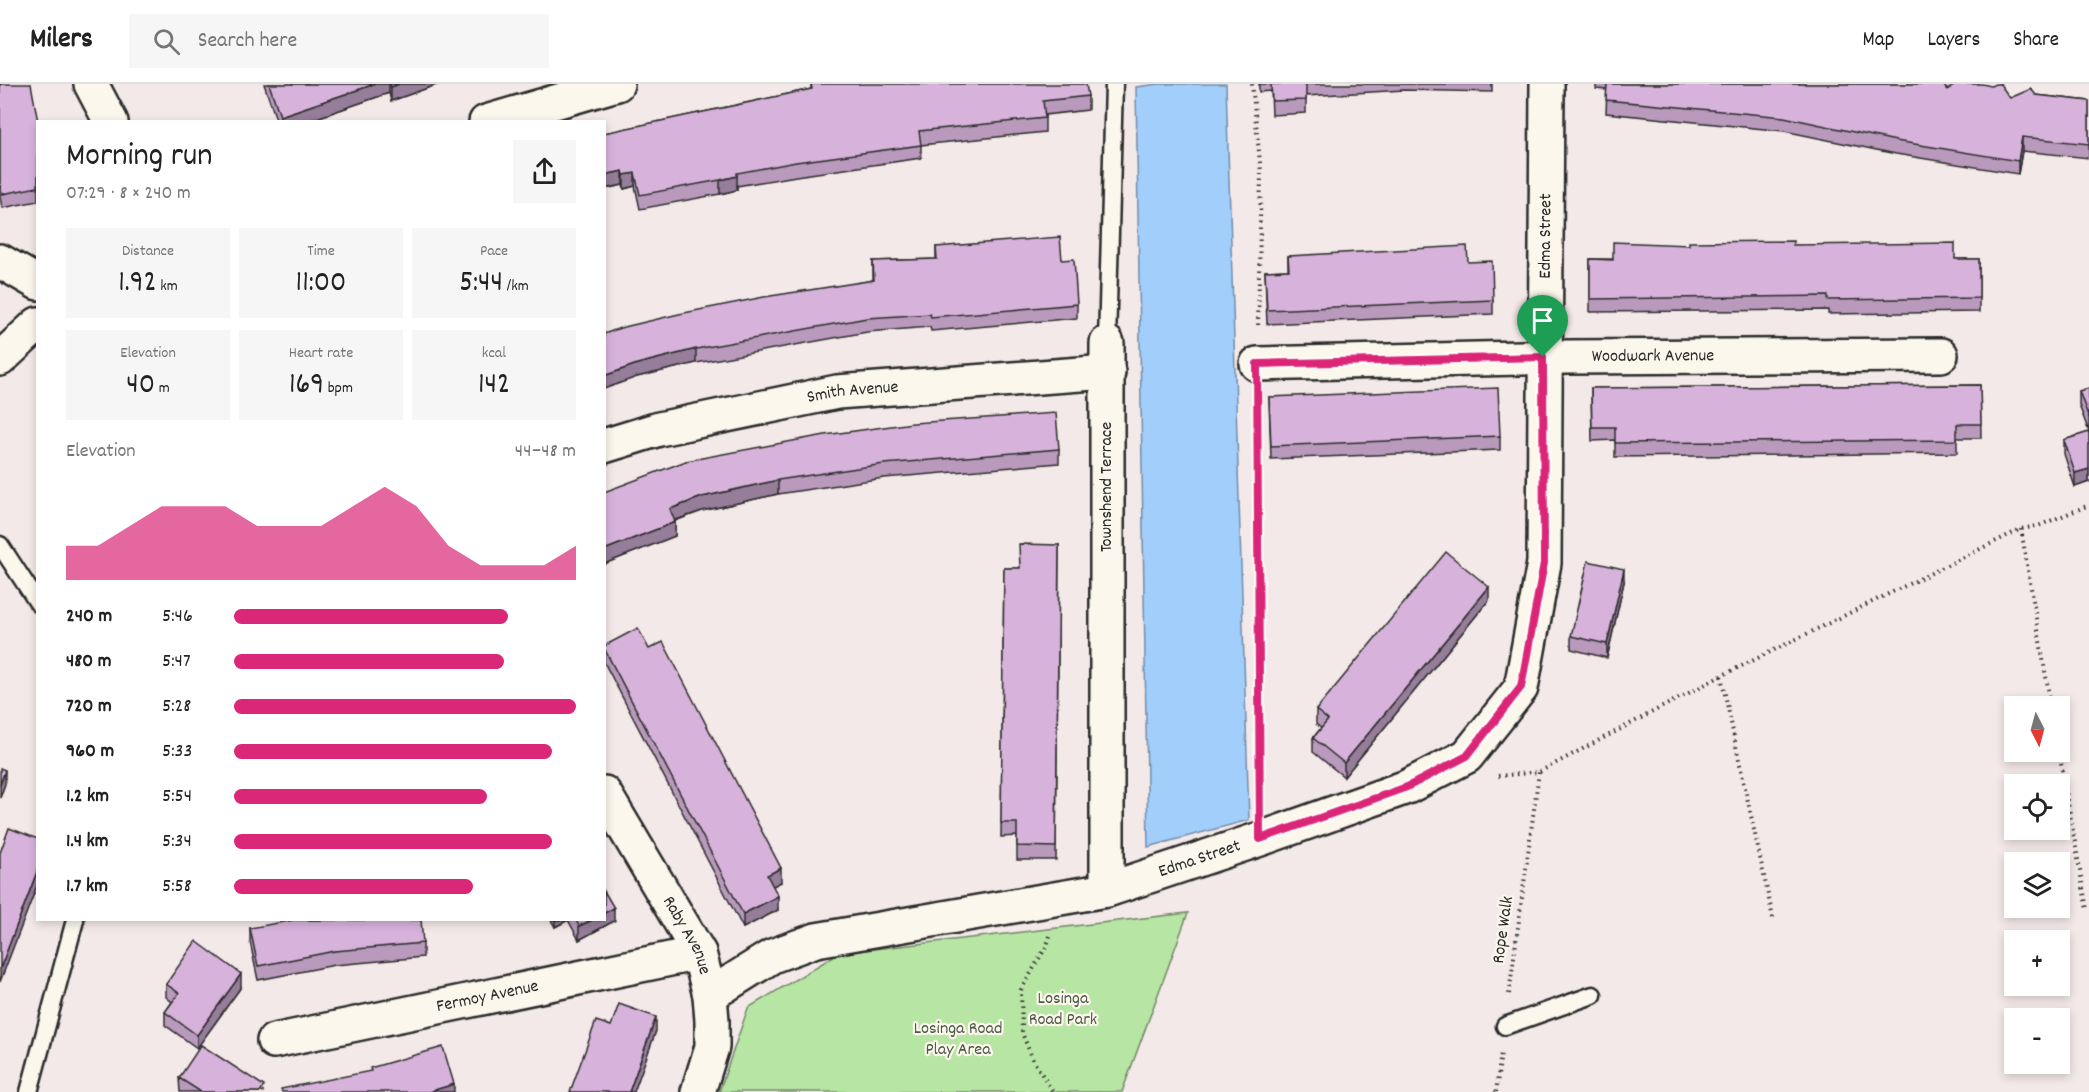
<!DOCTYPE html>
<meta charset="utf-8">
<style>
:root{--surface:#fff;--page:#f6f6f6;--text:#222;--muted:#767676;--line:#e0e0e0;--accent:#db2777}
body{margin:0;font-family:Dekko,sans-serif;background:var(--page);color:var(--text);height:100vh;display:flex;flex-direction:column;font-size:22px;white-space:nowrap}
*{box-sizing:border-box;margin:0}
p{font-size:20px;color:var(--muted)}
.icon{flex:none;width:33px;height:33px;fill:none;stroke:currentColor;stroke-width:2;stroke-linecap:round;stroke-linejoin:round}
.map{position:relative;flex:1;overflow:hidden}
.sheet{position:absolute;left:36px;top:36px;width:570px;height:801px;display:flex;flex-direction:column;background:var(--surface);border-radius:0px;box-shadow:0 3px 9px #0003}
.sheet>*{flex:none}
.needle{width:39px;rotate:174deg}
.controls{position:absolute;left:2004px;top:612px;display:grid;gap:12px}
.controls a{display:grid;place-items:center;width:66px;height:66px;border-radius:0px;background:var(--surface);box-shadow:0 3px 9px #0003;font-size:30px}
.pin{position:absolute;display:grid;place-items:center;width:51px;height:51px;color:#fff;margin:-62px -26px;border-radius:50% 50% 50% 0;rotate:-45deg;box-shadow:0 0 6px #0007}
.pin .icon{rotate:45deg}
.round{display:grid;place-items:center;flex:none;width:63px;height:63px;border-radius:0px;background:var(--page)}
.headline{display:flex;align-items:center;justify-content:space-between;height:102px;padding:0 30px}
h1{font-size:33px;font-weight:600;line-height:45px}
.metrics{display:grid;grid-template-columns:repeat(3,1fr);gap:9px;height:102px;padding:6px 30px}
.metrics div{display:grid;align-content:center;border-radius:0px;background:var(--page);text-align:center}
.metrics b{font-size:30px;font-weight:600}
.metrics small{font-size:16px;font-weight:400}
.metrics p{font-size:16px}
.chart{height:168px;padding:12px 30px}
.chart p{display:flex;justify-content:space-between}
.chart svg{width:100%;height:108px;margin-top:6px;fill:var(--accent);opacity:.7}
ul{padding:0 30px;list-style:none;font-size:20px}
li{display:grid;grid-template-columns:96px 72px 1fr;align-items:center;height:45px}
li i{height:15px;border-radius:8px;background:var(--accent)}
header{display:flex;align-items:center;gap:36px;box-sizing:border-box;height:84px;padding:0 30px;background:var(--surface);border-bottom:2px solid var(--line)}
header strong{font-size:28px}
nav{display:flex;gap:33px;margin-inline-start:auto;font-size:21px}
.search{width:420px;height:54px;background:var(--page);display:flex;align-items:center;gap:15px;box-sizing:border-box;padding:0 21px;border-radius:0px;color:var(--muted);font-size:22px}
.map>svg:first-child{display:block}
</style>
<header>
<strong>Milers</strong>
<div class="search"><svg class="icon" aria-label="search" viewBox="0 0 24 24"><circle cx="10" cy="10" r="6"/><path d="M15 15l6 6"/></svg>Search here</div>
<nav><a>Map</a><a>Layers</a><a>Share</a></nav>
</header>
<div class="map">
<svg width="2089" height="1008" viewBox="0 0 2089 1008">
<rect width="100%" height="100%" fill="#f4e9e9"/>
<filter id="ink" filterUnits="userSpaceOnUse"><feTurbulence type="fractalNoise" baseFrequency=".0167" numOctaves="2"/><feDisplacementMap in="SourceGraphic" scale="12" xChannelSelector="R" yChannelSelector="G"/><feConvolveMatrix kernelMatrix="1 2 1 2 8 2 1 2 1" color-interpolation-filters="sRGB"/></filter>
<g filter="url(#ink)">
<polygon fill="#b7e5a4" stroke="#718868" stroke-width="1.5" points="1188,829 1122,1008 719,1008 748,924 839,869"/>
<polygon fill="#a2cefc" stroke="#728da8" stroke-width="1.5" points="1159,0 1226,0 1249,736 1148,763 1136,3"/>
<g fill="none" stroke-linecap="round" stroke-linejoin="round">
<defs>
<g id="lane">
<polyline points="1107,259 1114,0"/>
<polyline points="0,461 38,519"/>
<polyline points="1505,942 1593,911"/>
<polyline points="29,1008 75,836"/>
</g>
<g id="street">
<polyline points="0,177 38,199"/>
<polyline points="0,275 38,240"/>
<path id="s1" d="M1257 280 1565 273 1941 271"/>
<path id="s2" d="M604 362 659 345 837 308 1108 288"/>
<path id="s3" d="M604 709 699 869 710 911 712 937V963L698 1008"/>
<polyline points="1107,806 1107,259"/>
<path id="s4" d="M710 911 772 872 816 856 1107 806 1260 755 1407 703 1467 672 1521 604 1544 479 1547 0"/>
<path id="s5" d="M274 957 699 869"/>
</g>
<g id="secondary">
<polyline points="91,0 111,38"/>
<polyline points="486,38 617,0"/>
</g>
</defs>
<use href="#lane" stroke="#2b2b2b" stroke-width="21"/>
<use href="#street" stroke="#2b2b2b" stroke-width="38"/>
<use href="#secondary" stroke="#2b2b2b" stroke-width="38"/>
<g stroke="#2b2b2b" stroke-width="4" stroke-dasharray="1.5 4.5" stroke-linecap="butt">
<polyline points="1252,0 1261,88 1258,244"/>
<polyline points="1257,315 1260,715"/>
<polyline points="2021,445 2051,622"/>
<polyline points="1721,592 1773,834"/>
<polyline points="2059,668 2087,826"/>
<polyline points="1498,692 1539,688 1721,592 2021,445 2038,442 2089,421"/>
<polyline points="1050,852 1047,861 1021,906 1022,949 1033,976 1053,1008"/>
<polyline points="1509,910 1539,688"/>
<polyline points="1496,1008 1501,968"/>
</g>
<use href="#lane" stroke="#fbf7ec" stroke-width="16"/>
<use href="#street" stroke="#fbf7ec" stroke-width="33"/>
<use href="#secondary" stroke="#fbf7ec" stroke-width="33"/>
</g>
<g fill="#b99abd" stroke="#2b2b2b" stroke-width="1.5">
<polygon points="0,0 38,38 38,117 2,124 0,113"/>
<polygon points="264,0 439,0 391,17 389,9 305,38 277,38"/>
<polygon points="811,0 1088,12 1088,26 1045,31 1045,48 921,61 921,74 796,92 737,102 737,106 720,110 640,125 635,102 624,105 623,101 604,105 604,49 811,5"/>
<polygon points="1259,0 1492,0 1492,8 1404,6 1306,12 1306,29 1272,31 1271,7 1259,8"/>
<polygon points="1596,0 1943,0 1947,6 2010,14 2036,11 2089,17 2089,74 2022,67 2018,90 1896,70 1784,47 1606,29 1607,6 1596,5"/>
<polygon points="1793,161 1955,175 1979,175 1979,228 1828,230 1828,226 1590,228 1590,175 1613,175"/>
<polygon points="936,163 1062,176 1077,220 1077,234 931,247 930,243 867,248 696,279 637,293 604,250 873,196 873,177 936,175"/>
<polygon points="1288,172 1468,178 1493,216 1493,230 1267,240 1265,187 1288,186"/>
<polygon points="1980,301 1981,354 1957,354 1957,369 1615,373 1615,356 1592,357 1591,304"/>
<polygon points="2089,304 2089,348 2079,321 2079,307"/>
<polygon points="1269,313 1500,352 1500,366 1271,375"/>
<polygon points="2089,348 2089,398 2075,403 2064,370 2064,356"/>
<polygon points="1059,365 1059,379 884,394 778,410 702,427 675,437 675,452 604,480 686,377"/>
<polygon points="1059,461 1056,776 1017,776 1017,752 1001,753 1004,484 1019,484"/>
<polygon points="1624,498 1607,574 1571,565 1571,552"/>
<polygon points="1489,516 1344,693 1313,668 1313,654 1321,644 1316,640 1316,626"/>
<polygon points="604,562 649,565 781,798 773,802 778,826 743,844 604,578"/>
<polygon points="551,836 604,836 614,837 579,856 568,836 555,843"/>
<polygon points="250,844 423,859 423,873 335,881 258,896 250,858"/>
<polygon points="166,900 241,903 197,964 165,941 165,928 172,918 166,913"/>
<polygon points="179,994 264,1008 180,1008"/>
</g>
<g fill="#967d9a" stroke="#2b2b2b" stroke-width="1.5">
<polygon points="375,0 389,0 389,9 305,38 280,38 280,32"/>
<polygon points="399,0 439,0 391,17 391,3"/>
<polygon points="2022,53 2022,67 2018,90 2018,77"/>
<polygon points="623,87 623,101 604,105 604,91"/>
<polygon points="635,89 635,102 624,105 624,91"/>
<polygon points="737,92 737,106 720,110 720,96"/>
<polygon points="696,265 696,279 637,293 604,305 604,292 637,280"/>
<polygon points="2089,385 2089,398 2075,403 2075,389"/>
<polygon points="778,396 778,410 702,427 670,438 670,425 702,413"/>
<polygon points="675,438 675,452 604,480 604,466"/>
<polygon points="1624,485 1624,498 1607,574 1607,560"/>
<polygon points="1489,503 1489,516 1344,693 1344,679"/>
<polygon points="5,686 5,700 0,714 0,701"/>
<polygon points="781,784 781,798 767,805 767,791"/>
<polygon points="38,785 38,799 0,898 0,885"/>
<polygon points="778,812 778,826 743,844 743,830"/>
<polygon points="614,824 614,837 579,856 579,842 592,836 604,836 604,829"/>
<polygon points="555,836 568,836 555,843"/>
<polygon points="241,890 241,903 197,964 197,951"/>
<polygon points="656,933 656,947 634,1008 629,1008"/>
<polygon points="454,1000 454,1008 431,1008 431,1007"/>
</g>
<g fill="#d7b3dc" stroke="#2b2b2b" stroke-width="1.5">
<polygon points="0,0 31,0 38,38 38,103 2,110 0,100"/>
<polygon points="269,0 375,0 280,32"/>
<polygon points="390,0 399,0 391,3"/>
<polygon points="811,0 1086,0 1088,12 1043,17 1045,34 919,47 921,61 796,78 737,89 737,92 720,96 640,111 635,89 624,91 623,87 604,91 604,49 812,5"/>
<polygon points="1271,0 1306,0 1306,16 1272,17"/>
<polygon points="1607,0 1943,0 1947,6 1957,0 1982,0 1991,2 1995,0 2000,0 2010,14 2031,5 2036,11 2089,17 2089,60 2022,53 2018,77 1896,57 1784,33 1606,16"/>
<polygon points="1060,153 1062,176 1074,175 1077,220 931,233 930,230 867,234 696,265 637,280 604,292 604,250 620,244 679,230 764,213 874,196 873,177 937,175 936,163"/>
<polygon points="1793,157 1793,161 1955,159 1955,175 1979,175 1979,214 1828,216 1828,212 1590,215 1590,175 1613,176 1613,158 1689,161 1689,158"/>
<polygon points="1467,162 1468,178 1492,177 1493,216 1267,226 1265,187 1289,186 1288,172"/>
<polygon points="1980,301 1981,340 1957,340 1957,356 1615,359 1615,343 1592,343 1591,304"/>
<polygon points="1498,304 1500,352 1271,362 1269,313"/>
<polygon points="2089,304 2089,334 2079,307"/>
<polygon points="1056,329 1059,365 884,380 778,396 702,413 670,425 675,438 604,466 604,408 686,377 825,351 913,339"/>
<polygon points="2089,348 2089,385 2075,389 2064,356"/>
<polygon points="1019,460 1059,461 1056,763 1017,762 1017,739 1001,739 1004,484 1020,484"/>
<polygon points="1446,468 1489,503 1344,679 1313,654 1328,636 1316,626"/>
<polygon points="1588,477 1624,485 1607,560 1571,552"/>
<polygon points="638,544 649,565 663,558 781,784 767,791 778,812 743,830 604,564 604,562"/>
<polygon points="0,684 5,686 0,701"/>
<polygon points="9,744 38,755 38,785 0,885 0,769"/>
<polygon points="604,807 614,824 604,829"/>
<polygon points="294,836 421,836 423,859 335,867 258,882 250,844"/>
<polygon points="576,836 592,836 579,842"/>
<polygon points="196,857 241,890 197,951 165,928 179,909 166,900"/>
<polygon points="619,920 656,933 629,1008 570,1008 596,937 611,942"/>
<polygon points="201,961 264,1002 260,1008 201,1008 179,994"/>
<polygon points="443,963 454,1000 431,1007 432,1008 282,1008 281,1005 371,987 370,984"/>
</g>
</g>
<g fill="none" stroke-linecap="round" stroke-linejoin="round" filter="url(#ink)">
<defs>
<polygon id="route" points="1543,273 1544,479 1521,603 1467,672 1407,703 1260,755 1257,280"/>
</defs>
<use href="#route" stroke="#fff" stroke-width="12"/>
<use href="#route" stroke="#db2777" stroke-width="8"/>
</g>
<g text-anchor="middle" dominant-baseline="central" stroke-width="4.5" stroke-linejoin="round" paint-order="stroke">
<g font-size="18" fill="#2b2b2b" stroke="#fbf7ec">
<text stroke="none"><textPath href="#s4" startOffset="1341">Edma Street</textPath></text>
<text stroke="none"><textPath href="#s1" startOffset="396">Woodwark Avenue</textPath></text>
<text stroke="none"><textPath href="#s2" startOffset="255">Smith Avenue</textPath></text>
<text transform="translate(1107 403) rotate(-90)">Townshend Terrace</text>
<text stroke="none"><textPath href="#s4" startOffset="513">Edma Street</textPath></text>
<text transform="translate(1504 846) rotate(-82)">Rope Walk</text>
<text stroke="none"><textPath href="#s3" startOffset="165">Raby Avenue</textPath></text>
<text stroke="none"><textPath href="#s5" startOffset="218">Fermoy Avenue</textPath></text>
</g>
<g font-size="18" fill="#4e5a49" stroke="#fbf7ec">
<text x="1063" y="915">Losinga<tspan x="1063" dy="21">Road Park</tspan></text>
<text x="958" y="945">Losinga Road<tspan x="958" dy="21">Play Area</tspan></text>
</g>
</g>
</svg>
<div class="controls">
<a><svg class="needle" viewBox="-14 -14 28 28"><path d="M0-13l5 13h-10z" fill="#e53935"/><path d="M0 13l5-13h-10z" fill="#767676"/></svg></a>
<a><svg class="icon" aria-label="locate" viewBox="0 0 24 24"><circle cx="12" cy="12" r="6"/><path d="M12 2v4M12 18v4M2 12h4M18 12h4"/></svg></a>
<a><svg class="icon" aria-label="layers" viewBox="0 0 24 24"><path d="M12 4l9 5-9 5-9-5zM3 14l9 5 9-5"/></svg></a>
<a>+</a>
<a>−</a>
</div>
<div class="pin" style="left:1543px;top:273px;background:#1e9e55"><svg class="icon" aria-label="arrive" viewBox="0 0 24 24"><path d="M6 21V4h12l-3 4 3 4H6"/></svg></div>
<section class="sheet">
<div class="headline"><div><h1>Morning run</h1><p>07:29 · 8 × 240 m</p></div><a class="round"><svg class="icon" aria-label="share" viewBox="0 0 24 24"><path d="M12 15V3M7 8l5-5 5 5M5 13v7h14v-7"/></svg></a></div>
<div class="metrics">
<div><p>Distance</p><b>1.92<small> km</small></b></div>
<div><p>Time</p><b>11:00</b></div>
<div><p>Pace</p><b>5:44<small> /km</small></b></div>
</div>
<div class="metrics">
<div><p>Elevation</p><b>40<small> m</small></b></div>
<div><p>Heart rate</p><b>169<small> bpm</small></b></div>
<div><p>kcal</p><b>142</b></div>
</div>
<div class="chart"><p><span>Elevation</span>44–48 m</p>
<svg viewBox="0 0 160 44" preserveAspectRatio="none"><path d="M0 44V30L10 30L20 22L30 14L40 14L50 14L60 22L70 22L80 22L90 14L100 6L110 14L120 30L130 38L140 38L150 38L160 30V44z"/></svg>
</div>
<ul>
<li><b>240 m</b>5:46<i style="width:80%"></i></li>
<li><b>480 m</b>5:47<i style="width:79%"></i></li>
<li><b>720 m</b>5:28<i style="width:100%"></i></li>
<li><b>960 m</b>5:33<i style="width:93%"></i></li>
<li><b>1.2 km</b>5:54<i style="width:74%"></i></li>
<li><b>1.4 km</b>5:34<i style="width:93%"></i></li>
<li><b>1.7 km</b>5:58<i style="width:70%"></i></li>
</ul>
</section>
</div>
